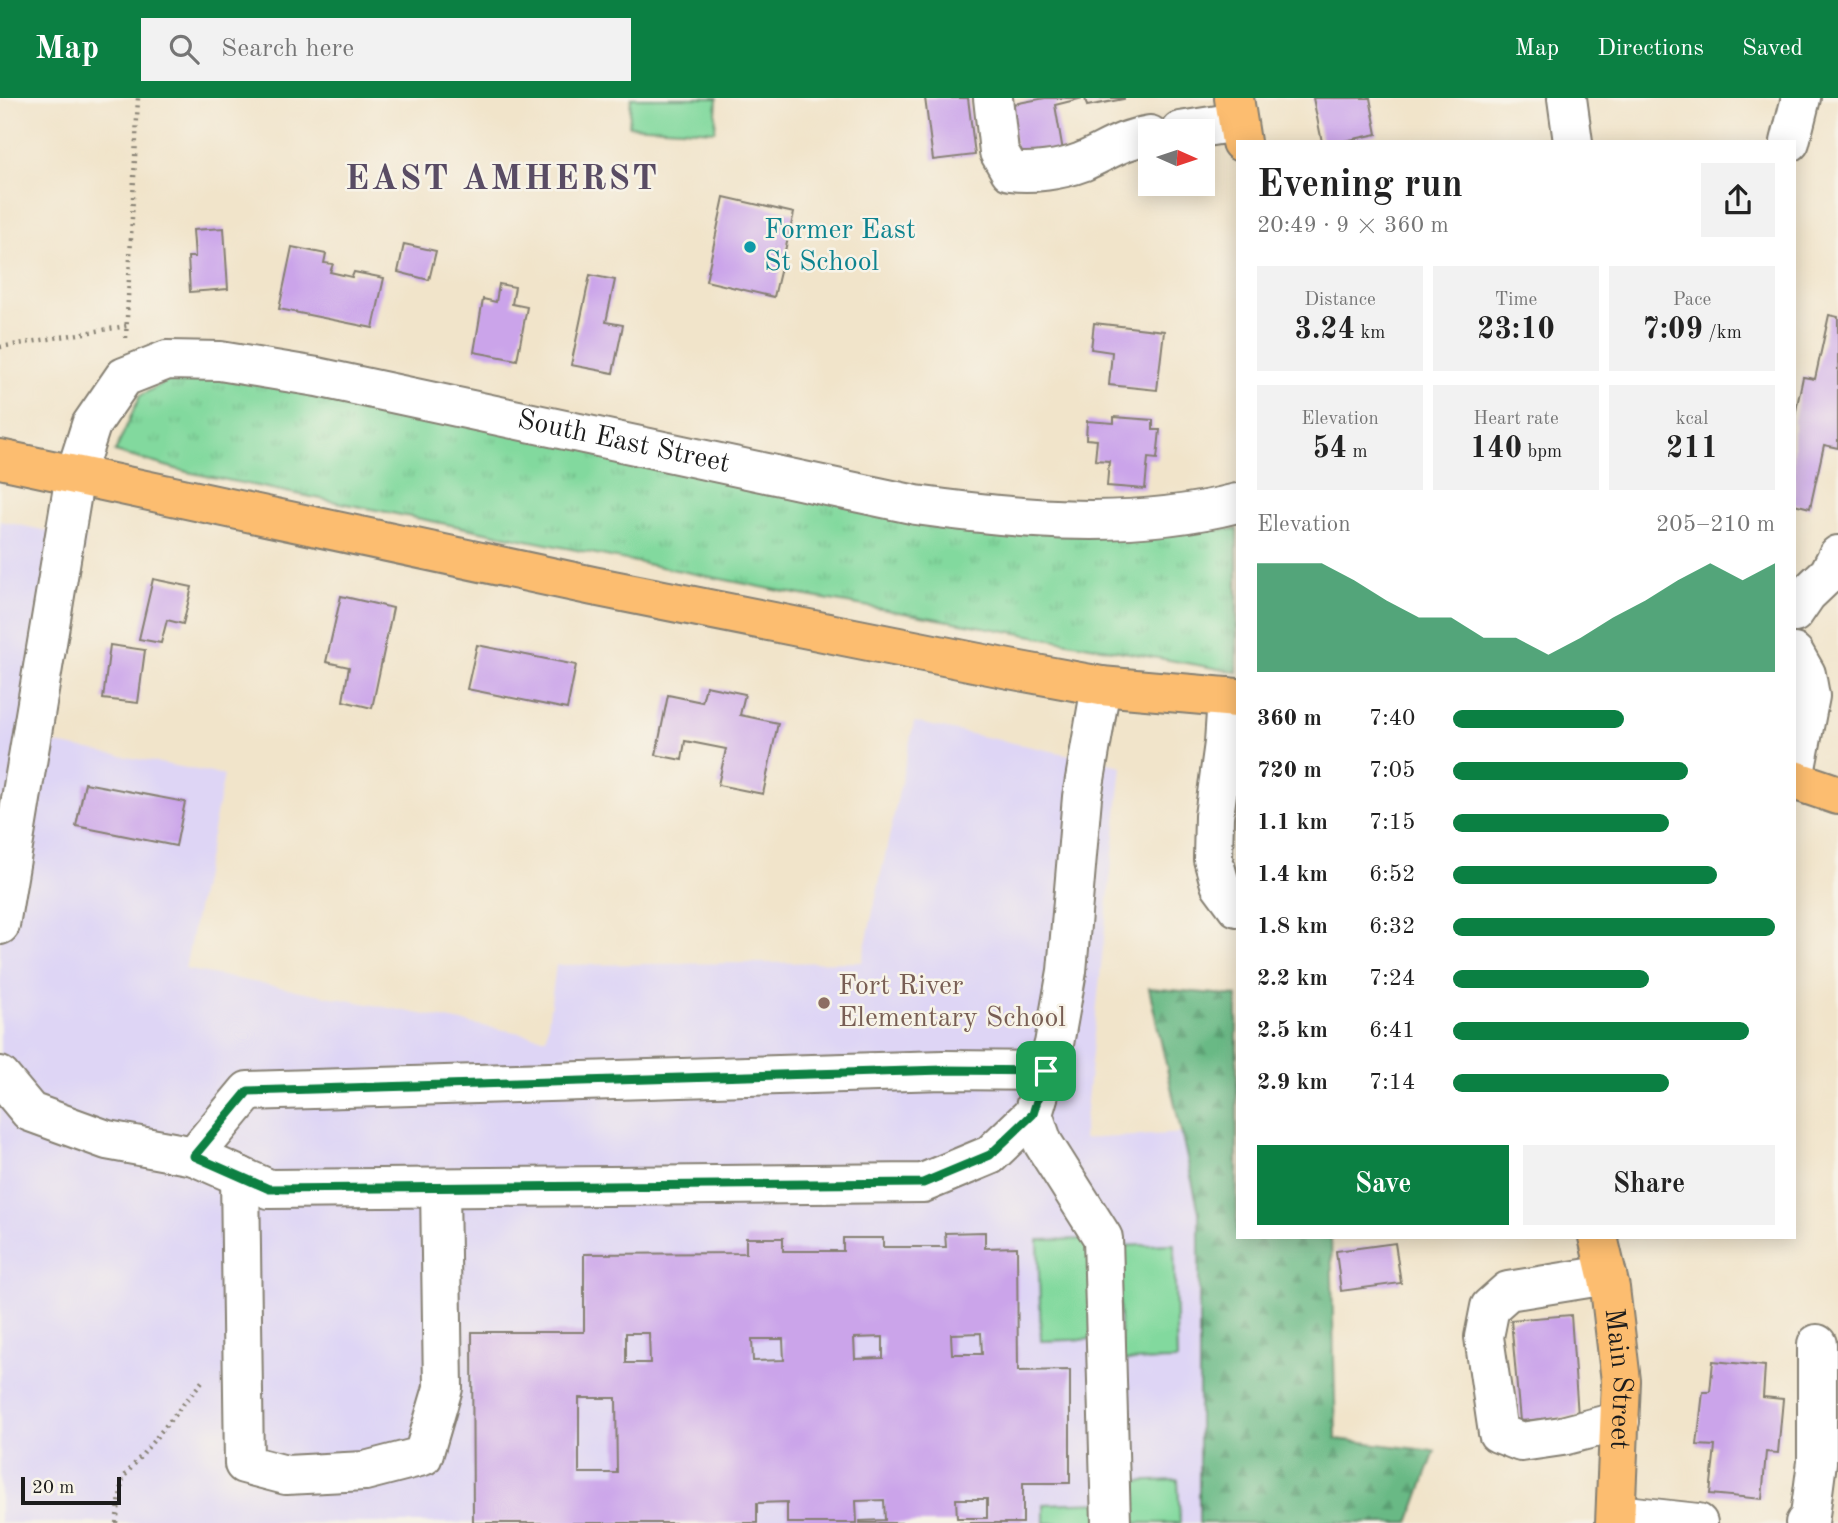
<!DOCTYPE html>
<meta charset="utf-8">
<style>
:root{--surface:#fff;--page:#f2f2f2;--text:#222;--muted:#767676;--accent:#0b8043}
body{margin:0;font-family:"Old Standard TT",serif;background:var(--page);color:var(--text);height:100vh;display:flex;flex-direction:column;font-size:26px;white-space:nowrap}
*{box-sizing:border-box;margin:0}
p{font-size:23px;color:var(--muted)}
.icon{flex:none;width:38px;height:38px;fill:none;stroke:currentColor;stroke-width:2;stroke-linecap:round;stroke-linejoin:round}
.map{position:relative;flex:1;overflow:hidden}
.drawer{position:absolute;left:1236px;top:42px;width:560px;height:1099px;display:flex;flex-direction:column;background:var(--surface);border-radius:0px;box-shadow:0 4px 18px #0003}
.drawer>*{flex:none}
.needle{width:46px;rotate:93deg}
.fabs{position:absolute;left:1138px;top:21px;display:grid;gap:14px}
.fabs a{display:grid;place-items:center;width:77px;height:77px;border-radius:0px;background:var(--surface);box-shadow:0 4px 18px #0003;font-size:35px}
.scale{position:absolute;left:21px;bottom:18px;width:100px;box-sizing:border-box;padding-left:7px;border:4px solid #1c1c1c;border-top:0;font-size:19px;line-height:24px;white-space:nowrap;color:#1c1c1c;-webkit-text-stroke:5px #f7f3e8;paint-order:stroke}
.pin{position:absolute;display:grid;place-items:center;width:60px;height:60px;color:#fff;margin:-30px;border-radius:14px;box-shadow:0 4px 10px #0006}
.round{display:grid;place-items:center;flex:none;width:74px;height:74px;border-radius:0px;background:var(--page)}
.overview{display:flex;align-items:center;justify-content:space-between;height:119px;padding:0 21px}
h1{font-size:38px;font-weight:700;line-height:52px}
.figures{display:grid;grid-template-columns:repeat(3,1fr);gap:10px;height:119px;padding:7px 21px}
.figures div{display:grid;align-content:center;border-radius:0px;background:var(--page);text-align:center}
.figures b{font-size:30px;font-weight:700}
.figures small{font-size:19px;font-weight:400}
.figures p{font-size:19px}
.chart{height:196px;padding:14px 21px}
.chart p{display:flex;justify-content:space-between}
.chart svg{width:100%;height:126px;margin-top:7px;fill:var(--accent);opacity:.7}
.primary-button{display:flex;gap:14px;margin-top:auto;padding:14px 21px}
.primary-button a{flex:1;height:80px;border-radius:0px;background:var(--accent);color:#fff;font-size:28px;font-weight:700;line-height:80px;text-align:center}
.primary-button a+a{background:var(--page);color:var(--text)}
ul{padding:0 21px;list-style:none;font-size:23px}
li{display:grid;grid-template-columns:112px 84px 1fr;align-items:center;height:52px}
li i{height:18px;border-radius:9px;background:var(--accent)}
header{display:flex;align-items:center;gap:42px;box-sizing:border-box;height:98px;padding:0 35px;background:var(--accent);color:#fff}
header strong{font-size:33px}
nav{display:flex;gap:38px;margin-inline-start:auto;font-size:24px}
.search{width:490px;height:63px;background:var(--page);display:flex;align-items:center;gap:18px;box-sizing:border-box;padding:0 24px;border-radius:0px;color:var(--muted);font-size:26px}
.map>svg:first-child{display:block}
</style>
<header>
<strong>Map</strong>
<div class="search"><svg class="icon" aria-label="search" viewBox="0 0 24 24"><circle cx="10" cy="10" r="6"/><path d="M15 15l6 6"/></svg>Search here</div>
<nav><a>Map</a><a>Directions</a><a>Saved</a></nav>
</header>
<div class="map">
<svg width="1838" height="1425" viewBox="0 0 1838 1425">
<defs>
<pattern id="forest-firs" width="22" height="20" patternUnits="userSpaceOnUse" patternTransform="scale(1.75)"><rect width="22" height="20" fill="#69b985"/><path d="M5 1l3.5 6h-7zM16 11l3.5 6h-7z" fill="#5a9e72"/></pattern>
<pattern id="park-tufts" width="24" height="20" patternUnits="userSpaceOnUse" patternTransform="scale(1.75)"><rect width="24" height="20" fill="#82d99e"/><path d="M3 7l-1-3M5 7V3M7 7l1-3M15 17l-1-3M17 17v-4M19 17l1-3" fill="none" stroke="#70ba88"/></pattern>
</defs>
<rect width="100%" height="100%" fill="#f7f3e8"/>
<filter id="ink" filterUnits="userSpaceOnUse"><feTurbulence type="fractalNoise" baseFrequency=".0143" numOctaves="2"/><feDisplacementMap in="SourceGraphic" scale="14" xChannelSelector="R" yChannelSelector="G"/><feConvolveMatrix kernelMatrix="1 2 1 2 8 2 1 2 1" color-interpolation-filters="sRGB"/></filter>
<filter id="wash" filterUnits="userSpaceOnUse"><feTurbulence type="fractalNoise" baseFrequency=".00686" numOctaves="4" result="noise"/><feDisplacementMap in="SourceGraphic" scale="28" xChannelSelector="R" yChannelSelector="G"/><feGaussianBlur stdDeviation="1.57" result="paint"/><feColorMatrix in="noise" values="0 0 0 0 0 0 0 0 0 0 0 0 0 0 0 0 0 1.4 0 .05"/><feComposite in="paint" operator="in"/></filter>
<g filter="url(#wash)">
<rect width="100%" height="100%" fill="#f1e4ca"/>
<polygon fill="#ded5f5" points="0,423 86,441 51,645 224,677 185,871 546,940 556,867 862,864 914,624 1122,668 1083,1041 1237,1032 1237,1139 1218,1425 0,1425"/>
<polygon fill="url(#forest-firs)" stroke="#426a50" stroke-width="2" points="1149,890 1237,898 1237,1139 1331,1139 1336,1341 1435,1353 1409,1425 1199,1425 1199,1114"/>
<polygon fill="url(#park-tufts)" stroke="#4f7a5d" stroke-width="2" points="220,275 1117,434 1237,431 1237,574 785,494 187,374 115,354 140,298 176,278"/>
<g fill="#82d99e" stroke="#4f7a5d" stroke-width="2">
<polygon points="631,0 717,0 715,33 629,28"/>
<polygon points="1098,1141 1101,1241 1041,1243 1038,1142"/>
<polygon points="1174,1146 1177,1262 1121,1263 1118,1148"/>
<polygon points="1178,1382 1180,1425 1124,1425 1123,1384"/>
<polygon points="1104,1404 1105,1425 1044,1425 1044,1406"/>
</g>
<g id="blocks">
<g fill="#cba4ea" fill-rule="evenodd">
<polygon points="925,0 968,0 975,57 933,62"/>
<polygon points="1045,0 1083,0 1055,7 1063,53 1018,62 1008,7"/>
<polygon points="1085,0 1124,0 1124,1 1087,8"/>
<polygon points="1313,0 1370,0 1377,36 1340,44 1322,44"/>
<polygon points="724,99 794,115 774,199 706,183"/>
<polygon points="224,130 228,191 190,194 188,159 195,159 193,132"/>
<polygon points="404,146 436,153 429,182 398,174"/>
<polygon points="292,149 326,156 324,165 333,166 330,174 352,179 354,174 384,180 373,230 279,211"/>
<polygon points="590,177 615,182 606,224 623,227 613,275 571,267"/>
<polygon points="499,186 515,189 512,206 527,209 517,262 474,254 483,201 496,204"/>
<polygon points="1829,217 1838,219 1838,350 1824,347 1810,410 1794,406 1794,322 1803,279 1815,281"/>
<polygon points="1094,225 1164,233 1157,292 1109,287 1112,254 1091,251"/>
<polygon points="1114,319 1153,322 1153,332 1160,332 1157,361 1148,360 1145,391 1107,388 1109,363 1095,362 1097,342 1086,341 1087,323 1114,325"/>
<polygon points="153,481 192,489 183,526 167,522 161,545 139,541"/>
<polygon points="341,498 393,510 372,610 343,603 349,569 326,564"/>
<polygon points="110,547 145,552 138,605 103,601"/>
<polygon points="477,547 576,567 567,611 467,591"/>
<polygon points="706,588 745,596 740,617 778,625 763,696 718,687 726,651 685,643 682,662 656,657 668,597 702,604"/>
<polygon points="85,685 185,704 176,748 76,728"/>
<path d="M985 1134V1150L1017 1149 1018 1273 1070 1272V1385H1023V1425H860V1423L885 1422 884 1402 856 1403 857 1425H787V1404L757 1405V1425H473L472 1234H584V1156L746 1155V1140H783V1153H843V1140H883V1149H946L945 1135ZM626 1235H649L650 1265H626ZM981 1235 982 1256H952L951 1236ZM883 1239V1260L855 1261 854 1240ZM752 1241H783L784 1262 753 1263ZM579 1300H616L617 1375H579ZM956 1401H987V1420H957Z"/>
<polygon points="1395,1145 1401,1185 1341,1193 1336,1153"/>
<polygon points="1571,1217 1578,1318 1520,1323 1511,1222"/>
<polygon points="1713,1263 1765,1268 1763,1299 1783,1301 1778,1355 1766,1354 1762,1401 1710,1396 1715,1348 1697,1347 1703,1294 1710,1294"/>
</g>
</g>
</g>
<g filter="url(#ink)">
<use href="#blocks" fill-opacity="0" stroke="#868073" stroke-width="2"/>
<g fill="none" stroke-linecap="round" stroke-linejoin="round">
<defs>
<g id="minor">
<path d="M993 0 999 54 1010 73C1032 76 1061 72 1082 64 1107 53 1123 41 1150 37"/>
<polyline points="1567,0 1573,44"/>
<polyline points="1180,33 1237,24"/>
<polyline points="1790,44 1801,0"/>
<polyline points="1794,515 1807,496 1829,475 1838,457"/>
<polyline points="1794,555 1806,576 1810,598 1794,680"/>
<polyline points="1227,599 1224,645 1214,718 1213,761 1220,786 1237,809"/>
<path id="s1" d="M0 827 75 377 91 327 124 279 167 262 220 263 317 279 916 407C1022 422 1132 432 1237 405"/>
<polyline points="0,978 30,1014 107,1042 194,1058 269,1091 923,1085 990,1057 1033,1016 1054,946 1067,873 1082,699 1101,588"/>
<polyline points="1033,1016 1043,1045 1103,1140 1111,1425"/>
<polyline points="194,1058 248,993 943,972 1047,973"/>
<polyline points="240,1078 244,1366 286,1377 365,1373 423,1358 443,1290 440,1090"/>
<polyline points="1607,1177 1508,1193 1490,1209 1484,1239 1498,1335 1521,1344 1562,1338 1620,1323"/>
<polyline points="1616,1416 1698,1425"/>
<polyline points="1805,1425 1809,1425 1817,1364 1817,1246"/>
</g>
<g id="major">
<polyline points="1234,0 1241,44"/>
<polyline points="0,361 593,488 1009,571 1101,588 1237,600"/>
<polyline points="1794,682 1838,697"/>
<path id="s2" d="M1598 1139 1610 1190 1621 1283 1615 1425"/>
</g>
</defs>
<use href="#minor" stroke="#868073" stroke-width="42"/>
<use href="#major" stroke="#868073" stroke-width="42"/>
<g stroke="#868073" stroke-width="4.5" stroke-dasharray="2 5" stroke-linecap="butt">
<polyline points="126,240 138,0"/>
<polyline points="0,249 127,228"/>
<polyline points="116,1425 123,1380 204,1281"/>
</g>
<use href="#minor" stroke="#fff" stroke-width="38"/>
<use href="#major" stroke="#fcbd6f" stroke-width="38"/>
</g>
</g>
<g fill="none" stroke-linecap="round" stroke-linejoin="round" filter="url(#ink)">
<defs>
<polygon id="route" points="943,972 1046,973 1033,1016 990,1057 923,1085 269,1091 194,1058 248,993"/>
</defs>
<use href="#route" stroke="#fff" stroke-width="14"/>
<use href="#route" stroke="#0b8043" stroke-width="9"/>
</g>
<circle fill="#0f9aa8" stroke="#f7f3e8" stroke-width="2.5" cx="750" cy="149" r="7"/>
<circle fill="#8d6e63" stroke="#f7f3e8" stroke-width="2.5" cx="824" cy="905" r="7"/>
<g text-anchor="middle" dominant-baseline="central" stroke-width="5" stroke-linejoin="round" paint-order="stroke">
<g font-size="28" fill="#0d838f" stroke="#f7f3e8" text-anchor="start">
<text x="764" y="133">Former East<tspan x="764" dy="32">St School</tspan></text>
</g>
<g font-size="28" fill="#1c1c1c" stroke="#f7f3e8">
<text stroke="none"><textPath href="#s1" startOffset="1078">South East Street</textPath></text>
<text stroke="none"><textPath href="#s2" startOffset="144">Main Street</textPath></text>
</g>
<g font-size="28" fill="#785e54" stroke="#f7f3e8" text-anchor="start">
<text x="838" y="889">Fort River<tspan x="838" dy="32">Elementary School</tspan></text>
</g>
<g font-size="35" font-weight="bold" letter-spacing="2" fill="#594c64" stroke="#f7f3e8">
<text x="502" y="81">EAST AMHERST</text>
</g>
</g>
</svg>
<div class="fabs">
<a><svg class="needle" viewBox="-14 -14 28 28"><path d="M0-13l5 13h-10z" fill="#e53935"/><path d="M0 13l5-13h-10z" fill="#767676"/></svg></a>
</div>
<div class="scale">20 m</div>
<div class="pin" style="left:1046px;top:973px;background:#1e9e55"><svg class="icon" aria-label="arrive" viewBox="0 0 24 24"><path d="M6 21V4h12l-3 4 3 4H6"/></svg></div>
<section class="drawer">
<div class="overview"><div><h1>Evening run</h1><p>20:49 · 9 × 360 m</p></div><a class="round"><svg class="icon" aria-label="share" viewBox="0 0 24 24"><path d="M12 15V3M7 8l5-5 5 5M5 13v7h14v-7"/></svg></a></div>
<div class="figures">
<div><p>Distance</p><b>3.24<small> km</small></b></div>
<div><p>Time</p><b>23:10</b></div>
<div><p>Pace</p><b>7:09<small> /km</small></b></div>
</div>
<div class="figures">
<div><p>Elevation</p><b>54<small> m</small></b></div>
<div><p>Heart rate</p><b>140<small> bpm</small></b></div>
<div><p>kcal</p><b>211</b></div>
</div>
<div class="chart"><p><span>Elevation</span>205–210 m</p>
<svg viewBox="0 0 160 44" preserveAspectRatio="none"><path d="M0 44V6L10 6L20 6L30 12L40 19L50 25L60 25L70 32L80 32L90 38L100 32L110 25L120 19L130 12L140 6L150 12L160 6V44z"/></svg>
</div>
<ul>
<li><b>360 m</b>7:40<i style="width:53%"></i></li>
<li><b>720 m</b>7:05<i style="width:73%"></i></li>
<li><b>1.1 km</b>7:15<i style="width:67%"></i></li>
<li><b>1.4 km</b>6:52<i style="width:82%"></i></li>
<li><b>1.8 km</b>6:32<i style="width:100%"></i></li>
<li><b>2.2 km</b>7:24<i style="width:61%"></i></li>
<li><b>2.5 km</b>6:41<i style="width:92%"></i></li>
<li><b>2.9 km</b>7:14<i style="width:67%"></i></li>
</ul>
<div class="primary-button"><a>Save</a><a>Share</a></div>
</section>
</div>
